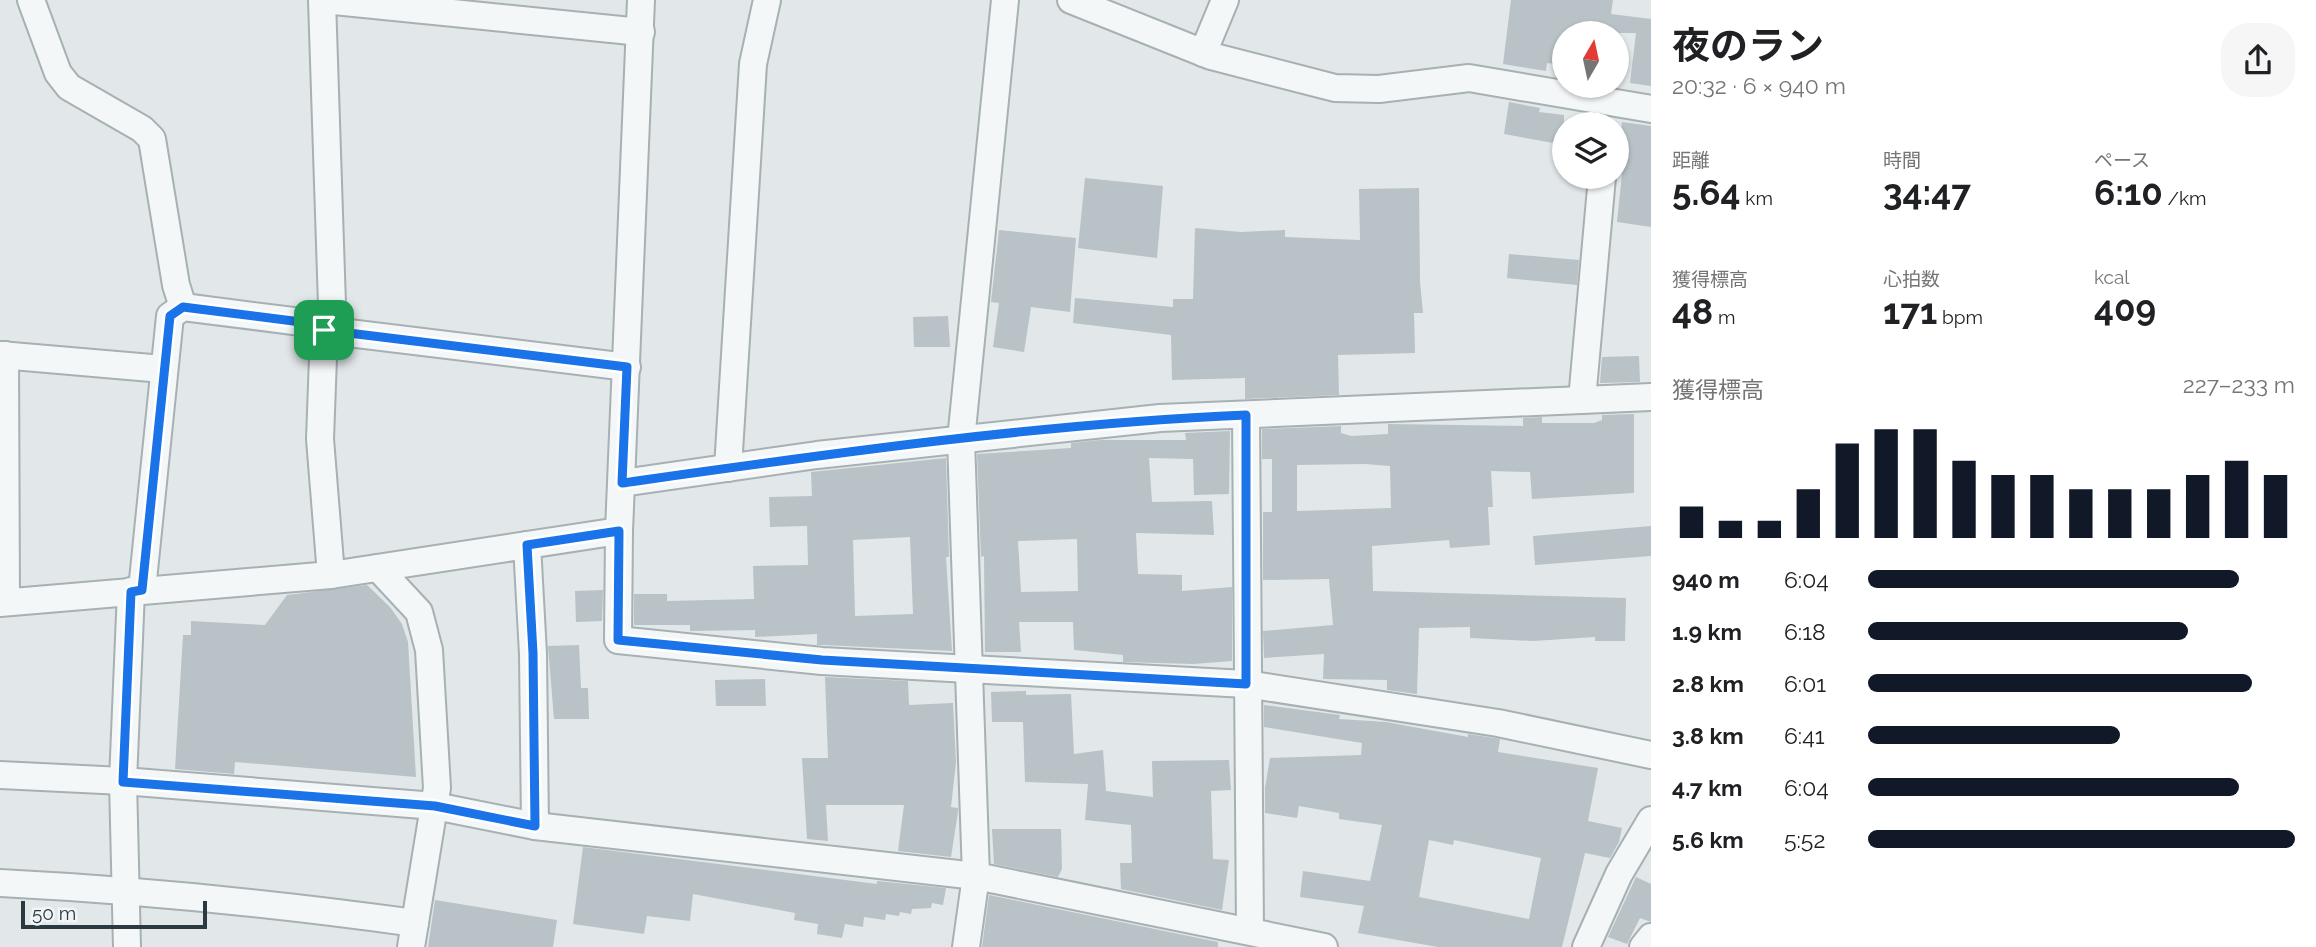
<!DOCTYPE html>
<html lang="ja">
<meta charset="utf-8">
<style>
:root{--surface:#fff;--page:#f6f6f6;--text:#202124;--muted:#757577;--accent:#111827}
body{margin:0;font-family:Raleway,"Noto Sans JP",sans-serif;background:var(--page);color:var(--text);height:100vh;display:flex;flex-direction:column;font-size:26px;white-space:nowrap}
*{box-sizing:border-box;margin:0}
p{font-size:23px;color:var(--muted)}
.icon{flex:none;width:38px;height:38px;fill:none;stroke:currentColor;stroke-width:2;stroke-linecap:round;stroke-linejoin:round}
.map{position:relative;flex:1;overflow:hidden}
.sheet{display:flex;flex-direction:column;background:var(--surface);width:665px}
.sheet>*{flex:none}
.needle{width:46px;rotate:9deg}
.fabs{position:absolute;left:1552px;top:21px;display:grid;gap:14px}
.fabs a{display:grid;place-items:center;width:77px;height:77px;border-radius:50%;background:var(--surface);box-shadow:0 2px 5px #0004;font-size:35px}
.scale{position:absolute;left:21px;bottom:18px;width:186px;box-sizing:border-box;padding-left:7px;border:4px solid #2b3a40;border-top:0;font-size:19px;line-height:24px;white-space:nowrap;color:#2b3a40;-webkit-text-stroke:5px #f1f5f7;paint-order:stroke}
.pin{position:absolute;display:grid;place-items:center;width:60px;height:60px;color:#fff;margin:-30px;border-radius:14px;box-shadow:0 4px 10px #0006}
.round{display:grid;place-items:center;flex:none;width:74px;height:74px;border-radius:28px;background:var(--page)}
.headline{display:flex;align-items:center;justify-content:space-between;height:119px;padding:0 21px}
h1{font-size:38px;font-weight:700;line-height:52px}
.stats{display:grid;grid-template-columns:repeat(3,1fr);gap:10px;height:119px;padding:7px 21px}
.stats div{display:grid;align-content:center}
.stats b{font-size:35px;font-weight:700}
.stats small{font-size:19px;font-weight:400}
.stats p{font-size:19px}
.chart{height:196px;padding:14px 21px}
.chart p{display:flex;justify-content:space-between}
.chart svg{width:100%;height:126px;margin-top:7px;stroke:var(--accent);stroke-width:6}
ul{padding:0 21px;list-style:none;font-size:23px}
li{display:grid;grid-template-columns:112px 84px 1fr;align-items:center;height:52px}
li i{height:18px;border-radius:9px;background:var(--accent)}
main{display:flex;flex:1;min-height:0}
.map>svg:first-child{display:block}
</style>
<main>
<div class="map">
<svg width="1651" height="947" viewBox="0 0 1651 947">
<rect width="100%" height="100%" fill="#e2e7e9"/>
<g fill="#b9c2c6" fill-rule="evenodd">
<polygon points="1511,0 1613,0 1611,14 1651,19 1651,86 1630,83 1636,33 1564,33 1564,65 1547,63 1546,71 1503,64"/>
<polygon points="1509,102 1540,108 1539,112 1564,115 1564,145 1504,134"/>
<polygon points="1622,122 1651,126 1651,227 1617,222 1622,174 1617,173"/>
<polygon points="1085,178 1163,186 1157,258 1078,248"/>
<polygon points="1419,188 1420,282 1423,313 1414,313 1415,353 1338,355 1339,395 1245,399 1245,378 1172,380 1171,335 1073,323 1075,298 1173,307 1173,299 1193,299 1195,228 1241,232 1285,230 1285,237 1360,240 1359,189"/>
<polygon points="999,230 1076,238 1070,312 1031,307 1024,352 993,347 999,303 991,302"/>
<polygon points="1509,254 1579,260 1577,285 1507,278"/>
<polygon points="948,316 950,347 914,347 913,317"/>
<polygon points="1639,356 1640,382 1600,383 1602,357"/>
<path d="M1634 414V493L1532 499 1530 472 1491 471 1493 507H1488L1490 545 1450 548 1449 540 1372 546 1373 591 1626 598 1625 641H1595V637L1533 641 1470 638V627L1419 628 1417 694 1387 690V680L1323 679 1324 654 1264 658 1263 631 1333 625 1329 579 1263 580V512H1272V459H1262V429L1341 426V433L1351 436 1388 434V424L1523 426V418L1542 417V423H1594L1602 420V415ZM1365 464 1390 466 1391 508 1297 511V465Z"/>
<path d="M1230 431 1229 494 1194 495 1193 459 1149 458 1152 502 1212 501 1214 535 1136 533 1138 574 1182 575V591L1232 587V661L1193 664 1123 662V655L1074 650 1073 622H1019L1021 652H985L984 556 981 557 977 454 1071 448V443L1100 440H1186L1185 433ZM1077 539 1078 591 1021 592 1018 541Z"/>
<path d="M946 458 949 557H946L952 651 823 645H817V634L755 637V630L690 631V625H634V594H667V601L754 599 753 566 808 565 807 526 770 527 769 497 812 496 811 472ZM910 537 913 614 855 616 853 540Z"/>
<polygon points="1651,526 1651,556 1535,565 1533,536"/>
<polygon points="367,585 390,607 402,624 408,642 416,777 235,762 234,774 175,769 183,635 191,635 191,621 265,625 287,595"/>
<polygon points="603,590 602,621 576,622 575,591"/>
<polygon points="579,645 581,688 588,688 589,719 554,719 548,646"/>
<polygon points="825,677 908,681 909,705 953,703 956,762 951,807 958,808 958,812 951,857 898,851 904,805 826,805 828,841 807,839 802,758 828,758"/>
<polygon points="765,679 766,706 716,706 715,680"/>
<polygon points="1026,691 1026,695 1071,694 1074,754 1103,750 1106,791 1153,797 1152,761 1229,760 1231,790 1211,791 1213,859 1229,860 1222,910 1121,889 1120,863 1132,863 1131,825 1085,820 1088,784 1025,782 1023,722 992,722 991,692"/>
<path d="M1264 705 1340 715 1339 719 1386 722 1468 737V734L1495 738 1500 739 1498 752 1598 768 1588 821 1622 828 1619 842 1610 858 1585 853 1562 947H1438L1358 933 1364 906 1300 897 1303 871 1370 881 1382 825 1339 819V813L1299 806 1297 818 1265 813V788L1270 758 1361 755 1362 743 1264 727ZM1429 840 1453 845 1454 840 1541 858 1529 919 1419 897Z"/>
<polygon points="992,829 1061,829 1062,869 1058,877 994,864"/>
<polygon points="583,847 877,884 877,881 946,888 943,905 932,903 931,908 912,909 911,914 900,912 899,916 886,914 885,920 864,917 863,927 845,924 842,938 817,934 818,924 794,920 795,913 693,894 690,921 647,916 644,934 573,924"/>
<polygon points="1636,877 1651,884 1651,922 1640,918 1627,944 1608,937"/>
<polygon points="989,895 1218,942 1218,947 982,947"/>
<polygon points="435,900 557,920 553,947 428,947"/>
</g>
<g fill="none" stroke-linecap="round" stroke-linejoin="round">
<defs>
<g id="street">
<polyline points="31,0 58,73 69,87 142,129 152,139 176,285 183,307"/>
<polyline points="322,0 332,305 324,330 320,439 331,575"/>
<polyline points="324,0 641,32"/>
<polyline points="641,0 619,531 618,640 822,661 1246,684 1498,723 1651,755"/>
<polyline points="1071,0 1211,56 1335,88 1379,89 1469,78 1651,109"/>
<polyline points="1203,53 1225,0"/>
<polyline points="0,355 163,369"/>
<polyline points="5,355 6,602"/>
<polyline points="1582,400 1602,177"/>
<polyline points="1246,415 1250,931"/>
<polyline points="728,468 753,64 767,0"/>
<polyline points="622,483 817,455 1160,418 1651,397"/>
<polyline points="527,545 533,654 535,826"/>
<polyline points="378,568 419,612 429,650 437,788 411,947"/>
<polyline points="142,590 170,316 183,307 309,323 324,330 627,367"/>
<polyline points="0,603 331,575 619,531"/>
<polyline points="0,775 123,781 435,806 535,826 976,876 1324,947"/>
<path d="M0 883C139 890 277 904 415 923"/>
<polyline points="127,947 123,781 131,591"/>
<polyline points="966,947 976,876 961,440 1005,0"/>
<polyline points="1586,947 1619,874 1651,820"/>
<polyline points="1643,947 1651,937"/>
</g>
</defs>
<use href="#street" stroke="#a7b0b3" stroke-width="30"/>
<use href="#street" stroke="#f4f7f8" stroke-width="26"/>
</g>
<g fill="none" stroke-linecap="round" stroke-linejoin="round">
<defs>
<path id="route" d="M183 307 309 323 324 330 627 367 622 483C828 454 1037 424 1246 415V684L822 660 618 640 619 531 527 545 533 653 535 826 435 806 123 782 131 592 142 590 170 316Z"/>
</defs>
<use href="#route" stroke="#fff" stroke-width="14"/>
<use href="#route" stroke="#1a73e8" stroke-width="9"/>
</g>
</svg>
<div class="fabs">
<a><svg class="needle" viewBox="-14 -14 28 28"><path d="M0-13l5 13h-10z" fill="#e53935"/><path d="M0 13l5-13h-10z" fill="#757577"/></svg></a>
<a><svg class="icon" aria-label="layers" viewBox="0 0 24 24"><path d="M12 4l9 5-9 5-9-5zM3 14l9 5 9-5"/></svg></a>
</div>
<div class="scale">50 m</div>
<div class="pin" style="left:324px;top:330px;background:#1e9e55"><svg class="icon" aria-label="arrive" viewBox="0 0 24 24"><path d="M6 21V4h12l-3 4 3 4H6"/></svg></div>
</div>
<section class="sheet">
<div class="headline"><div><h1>夜のラン</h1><p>20:32 · 6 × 940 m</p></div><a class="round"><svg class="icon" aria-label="share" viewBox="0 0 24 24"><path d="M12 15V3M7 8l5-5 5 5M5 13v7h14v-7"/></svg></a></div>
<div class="stats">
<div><p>距離</p><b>5.64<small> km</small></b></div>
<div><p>時間</p><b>34:47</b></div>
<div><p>ペース</p><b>6:10<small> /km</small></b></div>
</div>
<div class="stats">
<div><p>獲得標高</p><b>48<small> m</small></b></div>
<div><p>心拍数</p><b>171<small> bpm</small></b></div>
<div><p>kcal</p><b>409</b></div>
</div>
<div class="chart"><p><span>獲得標高</span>227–233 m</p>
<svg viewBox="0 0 160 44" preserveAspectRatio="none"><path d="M5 44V33M15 44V38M25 44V38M35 44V27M45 44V11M55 44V6M65 44V6M75 44V17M85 44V22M95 44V22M105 44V27M115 44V27M125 44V27M135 44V22M145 44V17M155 44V22"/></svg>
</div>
<ul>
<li><b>940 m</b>6:04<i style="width:87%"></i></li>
<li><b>1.9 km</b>6:18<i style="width:75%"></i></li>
<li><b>2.8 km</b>6:01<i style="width:90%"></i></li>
<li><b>3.8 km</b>6:41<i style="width:59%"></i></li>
<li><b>4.7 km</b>6:04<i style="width:87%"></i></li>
<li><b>5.6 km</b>5:52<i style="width:100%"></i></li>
</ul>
</section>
</main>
